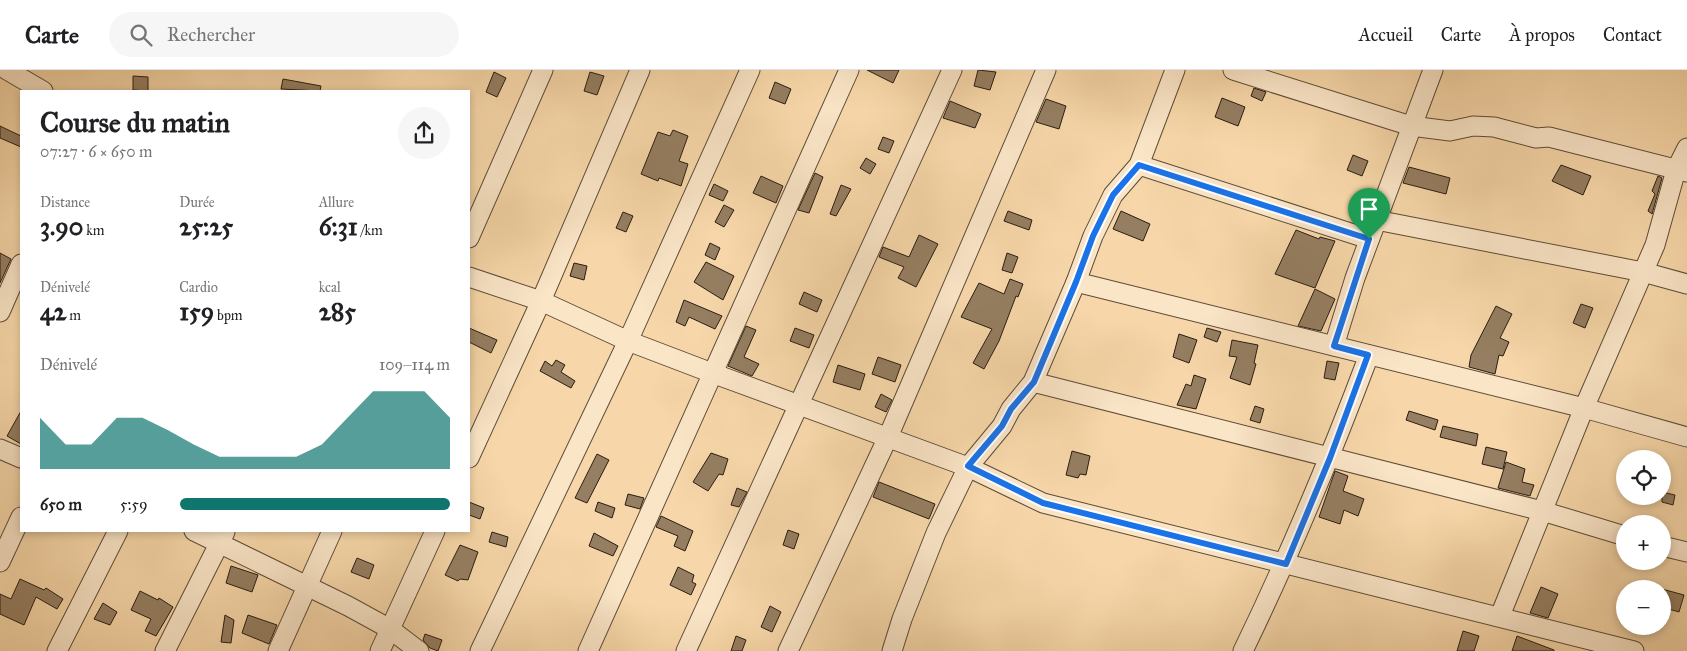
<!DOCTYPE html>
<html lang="fr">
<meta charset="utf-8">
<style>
:root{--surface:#fff;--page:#f6f6f6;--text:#202124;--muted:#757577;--line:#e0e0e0;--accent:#0f766e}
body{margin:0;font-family:"IM FELL Great Primer",serif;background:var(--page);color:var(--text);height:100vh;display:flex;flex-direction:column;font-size:19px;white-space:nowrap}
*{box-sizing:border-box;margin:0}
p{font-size:16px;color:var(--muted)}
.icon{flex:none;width:28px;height:28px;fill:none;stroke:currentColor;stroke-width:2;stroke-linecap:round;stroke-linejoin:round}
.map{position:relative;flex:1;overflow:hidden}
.sheet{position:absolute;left:20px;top:20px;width:450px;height:442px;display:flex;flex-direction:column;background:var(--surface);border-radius:0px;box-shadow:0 2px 8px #0003}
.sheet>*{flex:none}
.tools{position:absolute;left:1616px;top:380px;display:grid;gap:10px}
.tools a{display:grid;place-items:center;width:55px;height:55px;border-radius:50%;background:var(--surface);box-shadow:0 2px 8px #0003;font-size:25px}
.pin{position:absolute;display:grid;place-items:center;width:42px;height:42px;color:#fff;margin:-51px -21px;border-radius:50% 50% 50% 0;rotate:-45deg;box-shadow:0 0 5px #0007}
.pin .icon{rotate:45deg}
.round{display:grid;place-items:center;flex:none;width:52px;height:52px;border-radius:26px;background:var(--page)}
.headline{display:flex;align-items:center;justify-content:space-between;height:85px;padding:0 20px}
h1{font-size:28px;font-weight:700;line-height:38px}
.metrics{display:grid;grid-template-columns:repeat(3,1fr);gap:8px;height:85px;padding:5px 20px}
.metrics div{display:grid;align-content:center}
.metrics b{font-size:25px;font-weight:700}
.metrics small{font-size:14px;font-weight:400}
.metrics p{font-size:14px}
.chart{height:140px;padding:10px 20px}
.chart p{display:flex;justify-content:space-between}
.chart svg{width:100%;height:90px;margin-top:5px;fill:var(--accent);opacity:.7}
ul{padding:0 20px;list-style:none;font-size:16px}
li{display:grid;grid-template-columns:80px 60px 1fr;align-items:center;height:38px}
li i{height:12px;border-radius:6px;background:var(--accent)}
header{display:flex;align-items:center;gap:30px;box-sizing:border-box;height:70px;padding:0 25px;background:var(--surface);border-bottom:1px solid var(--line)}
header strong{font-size:24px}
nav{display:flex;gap:28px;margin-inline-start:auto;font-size:18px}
.search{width:350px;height:45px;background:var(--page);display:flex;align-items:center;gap:12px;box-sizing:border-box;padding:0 18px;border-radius:28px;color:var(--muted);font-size:19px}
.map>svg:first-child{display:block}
</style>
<header>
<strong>Carte</strong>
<div class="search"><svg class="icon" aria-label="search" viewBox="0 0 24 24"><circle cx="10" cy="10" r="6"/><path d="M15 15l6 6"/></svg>Rechercher</div>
<nav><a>Accueil</a><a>Carte</a><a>À propos</a><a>Contact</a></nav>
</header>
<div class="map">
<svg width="1687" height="581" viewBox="0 0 1687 581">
<rect width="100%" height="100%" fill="#f7d7a9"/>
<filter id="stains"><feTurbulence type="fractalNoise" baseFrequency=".004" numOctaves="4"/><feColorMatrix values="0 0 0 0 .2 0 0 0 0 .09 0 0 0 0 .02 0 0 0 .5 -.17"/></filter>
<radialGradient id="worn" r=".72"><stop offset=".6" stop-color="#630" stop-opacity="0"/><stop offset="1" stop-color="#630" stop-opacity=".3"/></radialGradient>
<g fill="#957e61" stroke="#2a1d13">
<polygon points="867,0 899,0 893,13"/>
<polygon points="978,0 996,2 990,20 974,16"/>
<polygon points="494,2 506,8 497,27 486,22"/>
<polygon points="590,2 604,6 597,25 584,21"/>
<polygon points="133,6 148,7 148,21 133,20"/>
<polygon points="283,9 321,16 320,21 281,19"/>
<polygon points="775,12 791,19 785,34 769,28"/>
<polygon points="1254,18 1266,22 1262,31 1251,26"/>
<polygon points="1222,28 1245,37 1238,56 1215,47"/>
<polygon points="1046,29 1066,36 1059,59 1036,52"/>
<polygon points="950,31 981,44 975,58 943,48"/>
<polygon points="0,56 21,66 21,77 0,68"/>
<polygon points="673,60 688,66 679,91 688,94 681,116 659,108 658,111 641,104 658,62 670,66"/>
<polygon points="883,67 894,71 889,83 878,79"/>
<polygon points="1353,85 1368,91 1362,106 1347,100"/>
<polygon points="866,88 876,94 870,104 860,98"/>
<polygon points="1561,95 1591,106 1583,125 1552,111"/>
<polygon points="1409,97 1450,108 1446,124 1403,113"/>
<polygon points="815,103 823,107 809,143 798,140"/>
<polygon points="761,106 783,116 776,133 753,123"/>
<polygon points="1658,106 1662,108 1652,144 1648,141 1655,124 1652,121"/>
<polygon points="714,114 728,121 723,131 709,125"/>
<polygon points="841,115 851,119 836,146 830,144"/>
<polygon points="724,135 734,140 724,157 715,152"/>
<polygon points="1008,141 1032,150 1029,160 1004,151"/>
<polygon points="1121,141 1150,154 1143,171 1113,159"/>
<polygon points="623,142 633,146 626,162 616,158"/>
<polygon points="1296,160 1319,169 1320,167 1335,171 1315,218 1275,204"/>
<polygon points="919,165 938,174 916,217 898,208 904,197 879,187 883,177 909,187"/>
<polygon points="710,173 720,178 715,190 705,185"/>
<polygon points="0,183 11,189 0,213"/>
<polygon points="1007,183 1018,187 1012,203 1002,200"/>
<polygon points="706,192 734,206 723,230 694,212"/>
<polygon points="574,193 587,196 584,210 570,206"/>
<polygon points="1010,209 1023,214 1018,227 1016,226 999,271 984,299 973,293 992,259 961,247 979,213 1004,224"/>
<polygon points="1315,219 1335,229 1321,261 1298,256"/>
<polygon points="804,222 822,230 817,242 799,234"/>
<polygon points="684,230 722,246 715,259 689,247 685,256 676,252"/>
<polygon points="1581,234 1593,238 1585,258 1573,253"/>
<polygon points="1496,236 1512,244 1500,268 1509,272 1503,286 1499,285 1495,304 1469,297 1471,285"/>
<polygon points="746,256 756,260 744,287 759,294 752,306 728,296"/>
<polygon points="469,258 497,270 491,283 469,272"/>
<polygon points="795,258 814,265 809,278 790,271"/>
<polygon points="1207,258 1221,262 1217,272 1204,267"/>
<polygon points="1179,264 1197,270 1189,293 1173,287"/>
<polygon points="1232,270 1258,275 1254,293 1256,294 1250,315 1230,308 1237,287 1229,286"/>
<polygon points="878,287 901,295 895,312 872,304"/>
<polygon points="556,290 565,295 561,302 575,311 571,318 540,301 545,291 552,296"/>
<polygon points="1327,291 1339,293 1335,310 1324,308"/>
<polygon points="838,295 865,304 860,320 833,312"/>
<polygon points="1194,305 1206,309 1196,339 1177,335 1186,314 1191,316"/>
<polygon points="881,324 892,330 886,342 875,337"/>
<polygon points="1255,336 1264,339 1260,353 1250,350"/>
<polygon points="21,341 21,374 7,366"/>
<polygon points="1409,341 1438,350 1435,360 1406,350"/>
<polygon points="1443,356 1478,364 1476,376 1440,367"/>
<polygon points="1486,377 1507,382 1503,399 1482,394"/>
<polygon points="1072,381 1090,386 1086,405 1080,404 1078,408 1066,405"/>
<polygon points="711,383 728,389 723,405 719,404 708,421 693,412"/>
<polygon points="597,384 609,390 587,433 575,428"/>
<polygon points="1506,392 1525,399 1522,412 1534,415 1530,426 1498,418"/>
<polygon points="1335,401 1348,406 1343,421 1364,429 1358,446 1344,440 1340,454 1319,447"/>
<polygon points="879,412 935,434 929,449 873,427"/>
<polygon points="737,418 747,422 739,437 731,435"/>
<polygon points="1662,422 1675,425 1673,435 1662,432"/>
<polygon points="628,424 644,428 640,439 625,435"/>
<polygon points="469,432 484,438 480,449 469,445"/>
<polygon points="598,432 615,438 612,448 595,441"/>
<polygon points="661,446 693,461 685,481 674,476 678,466 656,457"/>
<polygon points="788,460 799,464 794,479 783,475"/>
<polygon points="492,462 508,467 506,477 489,472"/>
<polygon points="594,463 618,476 613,486 589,476"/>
<polygon points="460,475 478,482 468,510 460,509 458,511 445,505"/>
<polygon points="357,488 374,495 369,509 351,502"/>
<polygon points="231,496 258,505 252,522 226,513"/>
<polygon points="678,497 694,505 692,512 696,514 691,525 670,515"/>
<polygon points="20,509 44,520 46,518 63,529 57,539 36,527 24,555 0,544 0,524 11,529"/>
<polygon points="1541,517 1558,524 1548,548 1530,543"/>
<polygon points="1662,519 1684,525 1679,542 1662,537"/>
<polygon points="140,521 158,530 159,528 173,537 156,566 145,561 151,549 131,540"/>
<polygon points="103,533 117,542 110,555 94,549"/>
<polygon points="770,536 781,542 772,562 761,557"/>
<polygon points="225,545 234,550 231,573 221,572"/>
<polygon points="248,545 277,555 269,574 242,563"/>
<polygon points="1463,561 1479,566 1474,581 1457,581"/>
<polygon points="425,564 442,570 438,581 430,578 423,570"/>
<polygon points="736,566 746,570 742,581 731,581"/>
<polygon points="1517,566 1554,580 1554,581 1512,581"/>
</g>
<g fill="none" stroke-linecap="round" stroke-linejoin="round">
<defs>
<g id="minor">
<polyline points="7,0 43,21"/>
<polyline points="1233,0 1411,56 1450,61 1473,56 1494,57 1536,68 1549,67 1687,102"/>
<polyline points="1139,95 1369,169"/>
<polyline points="1376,150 1643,202 1687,214"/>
<polyline points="469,168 543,0"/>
<polyline points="469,207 541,231 628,271 712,303 968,397 1043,433 1634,581"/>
<polyline points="1076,212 1584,338 1687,367"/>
<polyline points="0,242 21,194"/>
<polyline points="1334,276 1355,208 1433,0"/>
<polyline points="1033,312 1542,441 1625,466"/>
<polyline points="0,379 21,388"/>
<polyline points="469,388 541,231 640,0"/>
<polyline points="194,461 348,536 390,559 419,581"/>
<polyline points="1662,476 1687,482"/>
<polyline points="0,492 21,447"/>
<polyline points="1500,546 1584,338 1655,175 1676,100 1687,78"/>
<polyline points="57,581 118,461"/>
<polyline points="165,581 225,462"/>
<polyline points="278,581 332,461"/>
<polyline points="380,581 435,461"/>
<polyline points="480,581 628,271 750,0"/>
<polyline points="588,581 849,0"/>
<polyline points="686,581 952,0"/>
<polyline points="788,581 888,367 1046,0"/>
<polyline points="892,581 902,549 936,463 968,397 1002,356 1011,339 1033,312 1076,212 1093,166 1113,125 1139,95 1175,0"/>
<path d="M1243 581C1290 484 1331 386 1369 285"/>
</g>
</defs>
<use href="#minor" stroke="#5d4c38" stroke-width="21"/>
<use href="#minor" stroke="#fae5c7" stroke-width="19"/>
</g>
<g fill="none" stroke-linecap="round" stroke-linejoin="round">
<defs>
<polygon id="route" points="1139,95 1369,169 1334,276 1368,285 1330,388 1286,494 1043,433 968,396 1002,356 1011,339 1034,312 1076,212 1093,166 1113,125"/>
</defs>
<use href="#route" stroke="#fff" stroke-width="10"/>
<use href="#route" stroke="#1a73e8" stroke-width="6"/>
</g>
<rect width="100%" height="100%" filter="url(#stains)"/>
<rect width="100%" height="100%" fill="url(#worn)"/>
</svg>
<div class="tools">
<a><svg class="icon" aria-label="locate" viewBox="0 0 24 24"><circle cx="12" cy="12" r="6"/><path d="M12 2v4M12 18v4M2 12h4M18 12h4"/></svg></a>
<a>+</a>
<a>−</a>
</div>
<div class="pin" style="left:1369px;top:169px;background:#1e9e55"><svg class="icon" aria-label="arrive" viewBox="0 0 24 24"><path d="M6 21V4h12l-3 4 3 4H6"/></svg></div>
<section class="sheet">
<div class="headline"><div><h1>Course du matin</h1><p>07:27 · 6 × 650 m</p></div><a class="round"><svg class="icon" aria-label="share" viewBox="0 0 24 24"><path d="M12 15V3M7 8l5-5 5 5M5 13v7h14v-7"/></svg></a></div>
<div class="metrics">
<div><p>Distance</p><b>3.90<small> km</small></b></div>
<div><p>Durée</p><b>25:25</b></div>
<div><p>Allure</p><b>6:31<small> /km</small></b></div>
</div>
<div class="metrics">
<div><p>Dénivelé</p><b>42<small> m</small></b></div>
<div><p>Cardio</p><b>159<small> bpm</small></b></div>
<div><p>kcal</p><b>285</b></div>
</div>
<div class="chart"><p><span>Dénivelé</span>109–114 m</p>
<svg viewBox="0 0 160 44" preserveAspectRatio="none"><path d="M0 44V19L10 32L20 32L30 19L40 19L50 25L60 32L70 38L80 38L90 38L100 38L110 32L120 19L130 6L140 6L150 6L160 19V44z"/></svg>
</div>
<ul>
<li><b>650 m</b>5:59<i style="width:100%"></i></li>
</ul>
</section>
</div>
